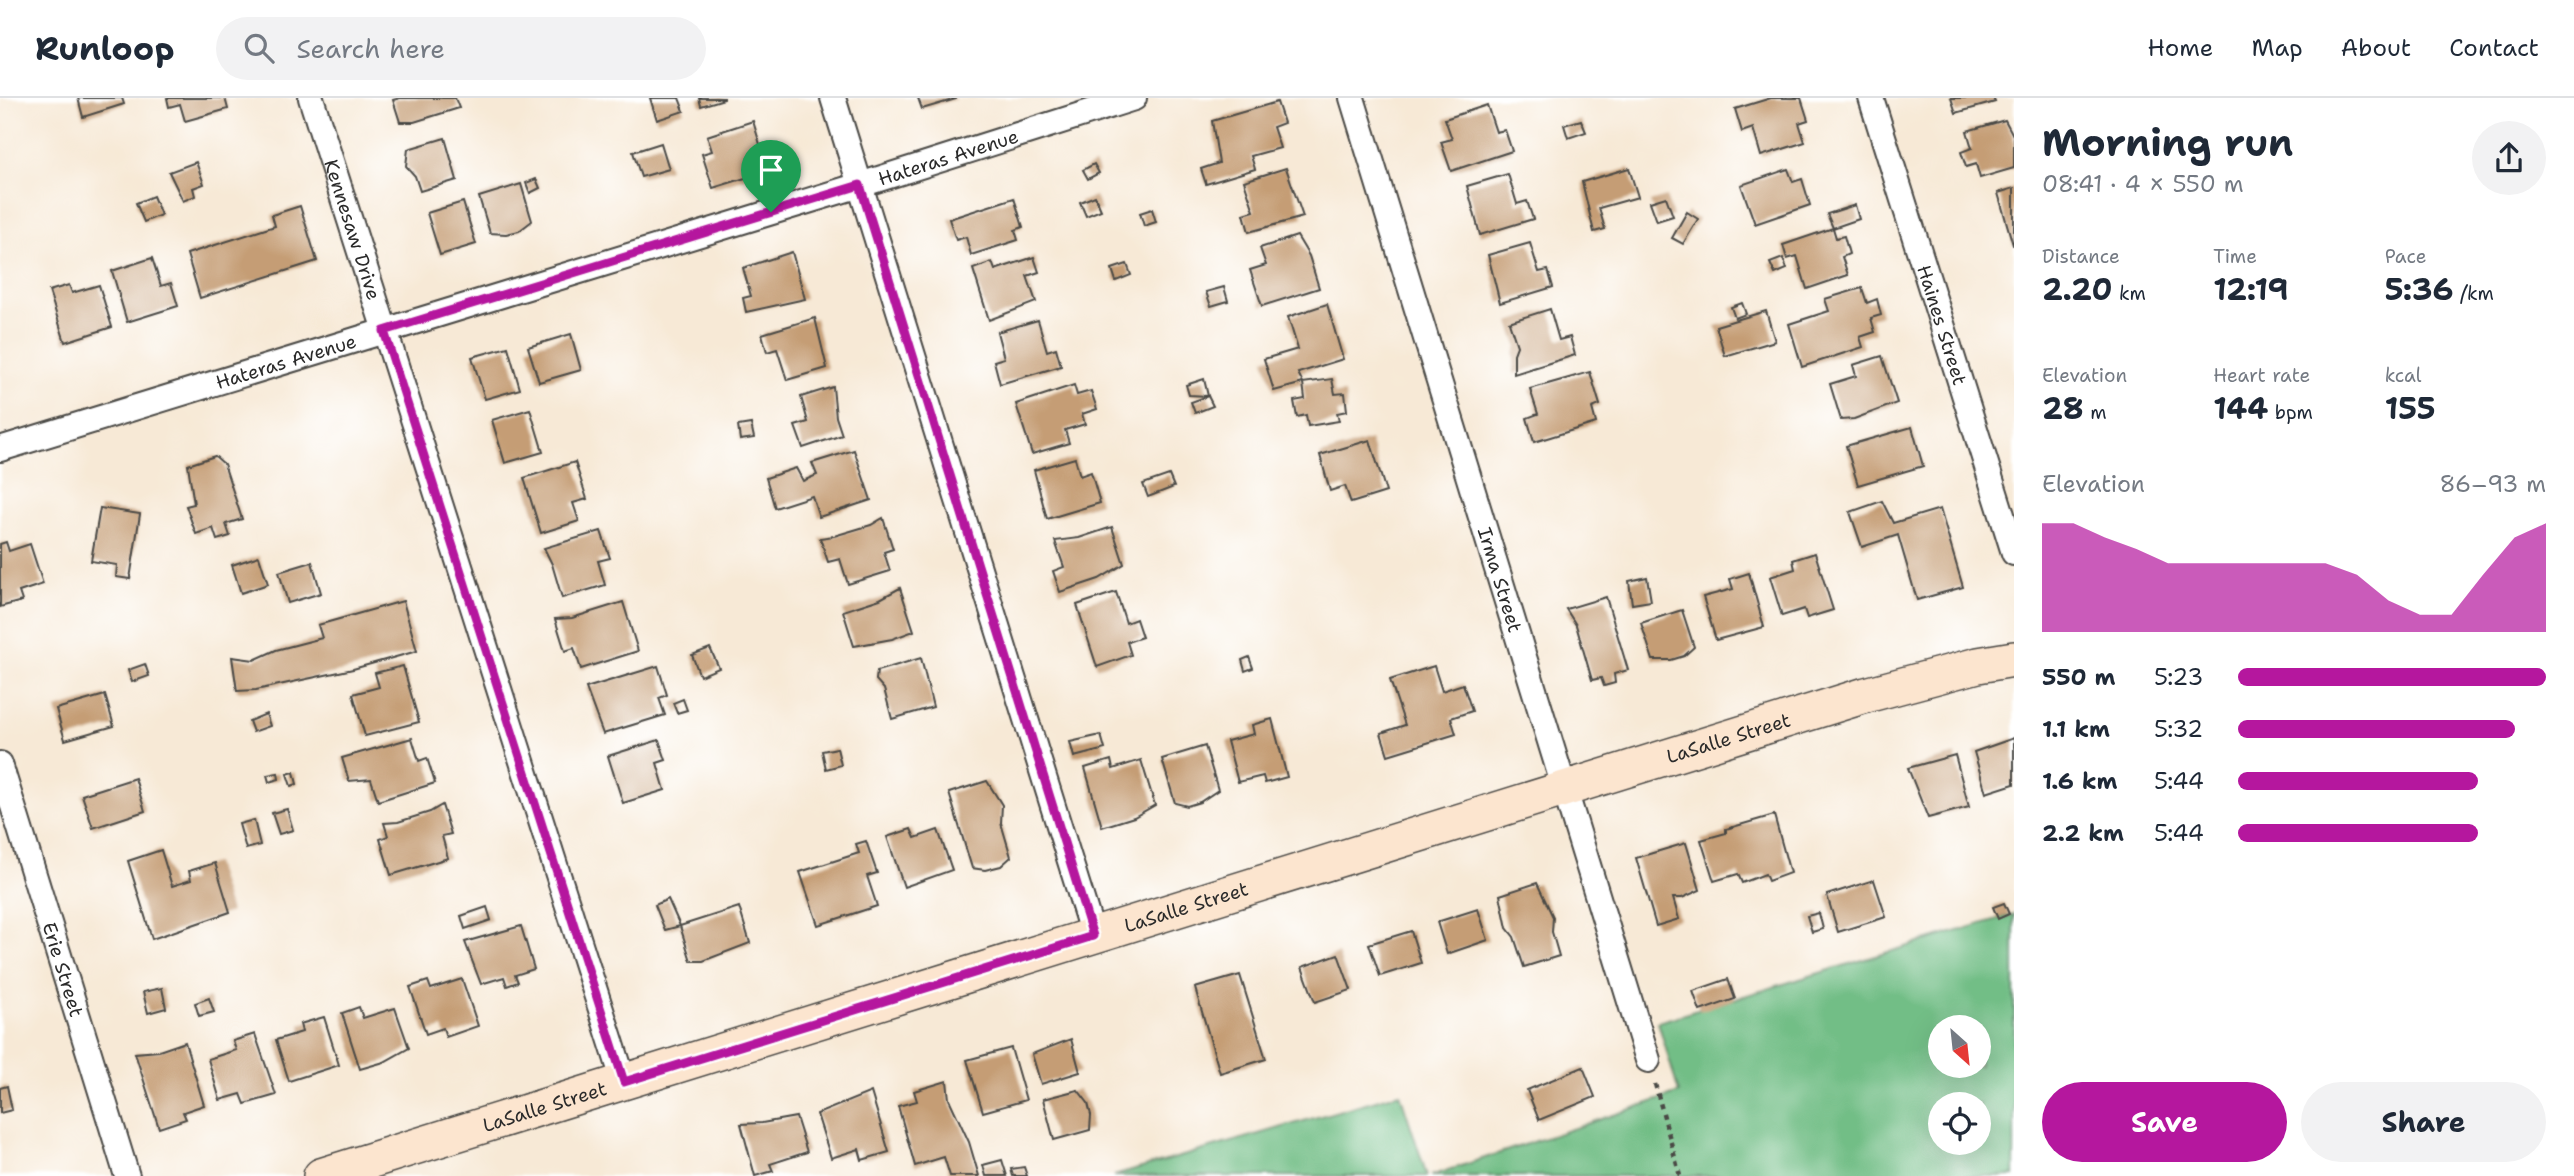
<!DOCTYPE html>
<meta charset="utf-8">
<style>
:root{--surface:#fff;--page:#f2f2f3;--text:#1f2937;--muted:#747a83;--line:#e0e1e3;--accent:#b5179e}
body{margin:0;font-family:"Shantell Sans",sans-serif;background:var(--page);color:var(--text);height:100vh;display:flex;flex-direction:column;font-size:26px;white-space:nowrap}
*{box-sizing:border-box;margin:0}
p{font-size:23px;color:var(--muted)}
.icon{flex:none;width:38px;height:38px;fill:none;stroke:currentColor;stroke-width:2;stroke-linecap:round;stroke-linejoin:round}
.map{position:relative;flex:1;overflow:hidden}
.side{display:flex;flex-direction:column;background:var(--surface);width:560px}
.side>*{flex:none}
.needle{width:46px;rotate:153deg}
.tools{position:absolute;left:1928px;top:917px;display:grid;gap:14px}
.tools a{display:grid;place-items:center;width:63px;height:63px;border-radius:50%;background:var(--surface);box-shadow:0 7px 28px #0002;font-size:35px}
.pin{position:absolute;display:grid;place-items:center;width:60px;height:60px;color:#fff;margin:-72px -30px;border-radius:50% 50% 50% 0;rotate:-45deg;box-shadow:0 0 7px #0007}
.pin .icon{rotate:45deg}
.round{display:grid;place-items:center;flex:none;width:74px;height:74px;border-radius:37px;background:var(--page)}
.summary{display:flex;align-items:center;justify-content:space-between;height:119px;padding:0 28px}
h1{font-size:38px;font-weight:700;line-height:52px}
.figures{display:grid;grid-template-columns:repeat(3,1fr);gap:10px;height:119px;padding:7px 28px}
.figures div{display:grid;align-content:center}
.figures b{font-size:30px;font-weight:700}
.figures small{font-size:19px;font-weight:400}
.figures p{font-size:19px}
.chart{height:196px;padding:14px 28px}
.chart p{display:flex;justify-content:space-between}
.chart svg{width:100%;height:126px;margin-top:7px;fill:var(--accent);opacity:.7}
.action{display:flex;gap:14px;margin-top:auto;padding:14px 28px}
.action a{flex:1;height:80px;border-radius:42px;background:var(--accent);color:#fff;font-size:28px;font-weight:700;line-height:80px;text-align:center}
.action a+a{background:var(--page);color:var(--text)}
ul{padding:0 28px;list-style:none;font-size:23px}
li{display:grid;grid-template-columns:112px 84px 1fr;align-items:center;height:52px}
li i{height:18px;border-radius:9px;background:var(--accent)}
header{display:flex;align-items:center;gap:42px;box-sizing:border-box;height:98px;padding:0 35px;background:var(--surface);border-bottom:2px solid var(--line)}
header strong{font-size:33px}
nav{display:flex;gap:38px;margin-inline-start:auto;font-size:24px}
.search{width:490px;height:63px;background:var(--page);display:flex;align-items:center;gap:18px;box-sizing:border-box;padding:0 24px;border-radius:38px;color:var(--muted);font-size:26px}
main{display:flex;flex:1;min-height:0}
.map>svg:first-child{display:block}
</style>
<header>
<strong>Runloop</strong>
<div class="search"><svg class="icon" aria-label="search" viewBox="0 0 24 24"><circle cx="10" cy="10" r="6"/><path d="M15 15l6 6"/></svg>Search here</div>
<nav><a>Home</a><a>Map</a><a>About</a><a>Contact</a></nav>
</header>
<main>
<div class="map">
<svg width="2014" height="1078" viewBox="0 0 2014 1078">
<rect width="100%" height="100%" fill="#fff"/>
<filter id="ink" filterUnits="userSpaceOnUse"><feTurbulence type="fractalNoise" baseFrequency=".0143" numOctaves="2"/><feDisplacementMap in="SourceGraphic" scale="14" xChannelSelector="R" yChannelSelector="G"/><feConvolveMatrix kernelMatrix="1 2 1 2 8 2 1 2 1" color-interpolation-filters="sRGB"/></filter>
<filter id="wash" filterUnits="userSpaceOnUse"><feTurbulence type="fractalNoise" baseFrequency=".00686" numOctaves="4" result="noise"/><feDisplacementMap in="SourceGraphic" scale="28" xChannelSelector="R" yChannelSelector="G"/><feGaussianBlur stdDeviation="1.57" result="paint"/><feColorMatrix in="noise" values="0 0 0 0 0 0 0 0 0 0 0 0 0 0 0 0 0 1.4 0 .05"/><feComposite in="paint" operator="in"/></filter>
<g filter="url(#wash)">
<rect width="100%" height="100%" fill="#f7e9d6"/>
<g fill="#72be86" stroke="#4e7458" stroke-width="2" fill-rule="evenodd">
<path d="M2014 816V1078H1431L1679 995 1658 924ZM1941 929H1979V968H1941ZM1941 1006H1979V1045H1941Z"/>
<polygon points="1400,995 1427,1078 1114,1078"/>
</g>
<g id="blocks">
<g fill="#c59d75">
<polygon points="78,0 122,0 124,6 83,19"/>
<polygon points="167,0 225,0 228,11 185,23 180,6 169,9"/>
<polygon points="400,0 455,0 459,10 414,24 400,24 393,2"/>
<polygon points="650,0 679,0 684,13 657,22"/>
<polygon points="699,0 724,0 724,1 701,8"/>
<polygon points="918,0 956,0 956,1 922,11"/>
<polygon points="1771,0 1801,0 1808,22 1799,25 1805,44 1761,58 1753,30 1742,34 1735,11"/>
<polygon points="1951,0 1993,0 1995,4 1956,15"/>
<polygon points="1277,4 1284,25 1273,29 1280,50 1251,58 1255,71 1206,86 1201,71 1219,65 1212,23"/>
<polygon points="1487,7 1496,34 1505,32 1512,53 1451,73 1441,44 1452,41 1445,21"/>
<polygon points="1581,22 1586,34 1568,40 1564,27"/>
<polygon points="2005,22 2014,39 2014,70 1980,80 1976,66 1966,69 1961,54 1972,50 1967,33"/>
<polygon points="753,23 768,73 713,90 702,56 712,53 707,38"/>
<polygon points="445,40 457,82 420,93 415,78 406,68 408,51"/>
<polygon points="661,45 669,71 641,79 633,54"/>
<polygon points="196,64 204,86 193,90 195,98 183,103 169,74"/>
<polygon points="1094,66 1099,75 1088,81 1083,72"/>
<polygon points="1286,70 1303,119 1249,134 1244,116 1254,113 1244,83"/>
<polygon points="1629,70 1638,99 1599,110 1605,131 1594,134 1582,84"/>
<polygon points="1788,71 1793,84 1802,81 1810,107 1755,126 1741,87"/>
<polygon points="1508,76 1517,106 1527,103 1533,121 1480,137 1467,88"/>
<polygon points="536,81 540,90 530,95 526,85"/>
<polygon points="521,86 532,123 519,133 506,136 490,135 479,99"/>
<polygon points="2014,90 2014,147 2013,147 1998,95"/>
<polygon points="153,98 161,117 144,124 136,105"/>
<polygon points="1095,98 1101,112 1086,118 1080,104"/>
<polygon points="1666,99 1673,118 1657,123 1650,104"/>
<polygon points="1014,100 1023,129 1015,132 1018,142 971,157 966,139 956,142 949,121"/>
<polygon points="463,104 476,146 440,157 427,115"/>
<polygon points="1855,107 1859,121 1833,130 1827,116"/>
<polygon points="300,108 317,163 200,200 187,156 275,128 272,117"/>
<polygon points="1152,111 1156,124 1144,128 1140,115"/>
<polygon points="1687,114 1698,121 1683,146 1672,140"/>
<polygon points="1833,130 1836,140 1844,138 1849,156 1842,159 1848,177 1807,191 1797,158 1787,161 1783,147"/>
<polygon points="1297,138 1309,158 1319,190 1262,208 1250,172 1266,167 1260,150"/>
<polygon points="1530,145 1539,174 1548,172 1553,189 1500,205 1488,157"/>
<polygon points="792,154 805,201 746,214 743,200 751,198 743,170"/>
<polygon points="1034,159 1039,174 1027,178 1036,204 989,222 973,171 992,164 995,172"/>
<polygon points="152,160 161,188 171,185 178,208 127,224 112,173"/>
<polygon points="1783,160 1787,171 1775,176 1770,165"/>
<polygon points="1127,166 1131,177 1116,183 1112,171"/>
<polygon points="69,187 72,195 99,187 112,229 65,244 49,193"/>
<polygon points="1224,189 1228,203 1211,208 1206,194"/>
<polygon points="1862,190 1867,205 1877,201 1881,217 1871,220 1875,234 1860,239 1863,249 1802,269 1789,226 1829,213 1825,201"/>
<polygon points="1742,205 1746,216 1735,220 1731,209"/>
<polygon points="1327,206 1343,261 1298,275 1303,285 1332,281 1335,296 1345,295 1347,313 1337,315 1339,323 1308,328 1306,317 1297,319 1294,303 1305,301 1303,285 1274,293 1264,261 1298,251 1288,219"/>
<polygon points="1550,211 1559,242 1570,239 1575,257 1514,276 1514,256 1517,248 1509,224"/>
<polygon points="1766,213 1775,243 1725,258 1716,228"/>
<polygon points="815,220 827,270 787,282 777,251 767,254 762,236"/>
<polygon points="1038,222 1047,253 1056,250 1061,268 1000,286 994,263 1004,260 997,234"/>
<polygon points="571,236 581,272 539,284 528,249"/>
<polygon points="508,249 520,291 485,301 472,259"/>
<polygon points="1882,258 1897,305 1854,321 1841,322 1830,286 1856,278 1853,267"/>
<polygon points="1590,274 1600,307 1592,310 1596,325 1534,344 1527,320 1538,316 1530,291"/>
<polygon points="1204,281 1208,298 1189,297 1186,287"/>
<polygon points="1074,287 1077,297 1091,293 1097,311 1082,316 1085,326 1065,332 1069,345 1032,356 1016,306"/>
<polygon points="833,289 836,319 842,337 803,350 795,328 808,324 801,299"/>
<polygon points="1208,298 1213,308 1195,315 1191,304"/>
<polygon points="530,311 543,354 505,365 492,322"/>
<polygon points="751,326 754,340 740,342 738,328"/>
<polygon points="1912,329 1923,368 1858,387 1846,348"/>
<polygon points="1370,342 1386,394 1351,405 1345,388 1330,393 1320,357"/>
<polygon points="854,352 871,402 819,419 812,398 775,410 766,380 796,370 803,383 817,377 812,365"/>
<polygon points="215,358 224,366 242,421 226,426 230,438 217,442 213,430 196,436 186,408 194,406 188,367"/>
<polygon points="1075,360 1080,378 1091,374 1100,405 1047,421 1034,372"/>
<polygon points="575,364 587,401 573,405 579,423 541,435 524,380"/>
<polygon points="1169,377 1174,389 1148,399 1143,386"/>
<polygon points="1882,403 1893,425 1940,411 1963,489 1917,502 1898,437 1862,449 1850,414"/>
<polygon points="100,410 140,416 130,481 116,479 117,467 91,463"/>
<polygon points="883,420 893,451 884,454 890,473 848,486 840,461 828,464 820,440 834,438 871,427"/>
<polygon points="1112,429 1124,466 1099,481 1060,494 1053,473 1064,469 1055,443 1079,440"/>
<polygon points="601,433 610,460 598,463 605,487 562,500 552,466 544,450"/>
<polygon points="6,444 9,453 30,446 43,486 19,494 22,503 0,509 0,446"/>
<polygon points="1815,455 1833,512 1807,520 1804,511 1782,518 1770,479 1795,471 1793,462"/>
<polygon points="259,458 268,486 241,495 232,467"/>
<polygon points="312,464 321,495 288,505 279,474"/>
<polygon points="1749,475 1764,529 1716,542 1703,499 1733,491 1730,481"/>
<polygon points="1647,479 1651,503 1632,506 1629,483"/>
<polygon points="900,490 914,533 892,541 854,548 843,513 880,501"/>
<polygon points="1116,494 1126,525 1136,521 1142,539 1127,544 1131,557 1097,569 1077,507"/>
<polygon points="1606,499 1628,572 1614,576 1615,585 1604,588 1601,580 1592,582 1576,527 1566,511"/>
<polygon points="403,503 417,553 353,571 256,592 237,593 232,559 254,562 276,552 322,540 318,527"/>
<polygon points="623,504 638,553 581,571 574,550 565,553 555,521 572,520"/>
<polygon points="1682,512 1694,549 1684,558 1671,562 1653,562 1641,525"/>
<polygon points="710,550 719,570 700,578 692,557"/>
<polygon points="1249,559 1253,570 1245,573 1242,562"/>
<polygon points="921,560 933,609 892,621 884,591 876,582 877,573"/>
<polygon points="145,566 149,578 132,584 128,572"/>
<polygon points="403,568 419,624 365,638 353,596 379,589 375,575"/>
<polygon points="658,568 667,597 659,600 665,617 603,636 586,590"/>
<polygon points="1434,568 1442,593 1463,586 1472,613 1451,620 1456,636 1388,657 1381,635 1405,627 1390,582"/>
<polygon points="105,597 114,628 65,642 56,611"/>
<polygon points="683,601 687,612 677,615 673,605"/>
<polygon points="266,616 270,628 253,634 249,623"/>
<polygon points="1272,621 1287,679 1265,685 1263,678 1238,684 1227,643 1254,636 1252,627"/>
<polygon points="1101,637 1105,651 1074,659 1070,644"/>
<polygon points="412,640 419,663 427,660 435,685 378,703 371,681 349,683 342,660"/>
<polygon points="2014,640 2014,686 1986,695 1974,654"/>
<polygon points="659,642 666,662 657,665 665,692 623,705 608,658"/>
<polygon points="1205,648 1218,692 1200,704 1187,708 1175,705 1162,661"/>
<polygon points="837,650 841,667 826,671 822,653"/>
<polygon points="1955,657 1969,709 1928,720 1908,670"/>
<polygon points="1111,662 1113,671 1141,662 1155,707 1134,719 1102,729 1085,670"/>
<polygon points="294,674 297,686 291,688 287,676"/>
<polygon points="278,675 279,681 269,684 267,677"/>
<polygon points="135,680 145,713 93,730 82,697"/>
<polygon points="987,683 1002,707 1001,725 1011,759 1001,768 985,772 972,770 949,695"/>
<polygon points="442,707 451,736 442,738 448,760 391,777 380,741 388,738 384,725 398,724 430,714"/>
<polygon points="287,711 293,732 279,736 272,715"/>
<polygon points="1774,717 1790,775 1768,783 1765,776 1742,785 1738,776 1714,783 1701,742 1726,735 1726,731"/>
<polygon points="254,722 260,747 246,751 239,726"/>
<polygon points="911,731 915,740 938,732 952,772 904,789 887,739"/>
<polygon points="866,743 877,775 867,778 877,808 818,827 800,774 859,755 856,746"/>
<polygon points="1686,745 1700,792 1682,800 1673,800 1679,821 1656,828 1636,760"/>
<polygon points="161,752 172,788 191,782 189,773 215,765 230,814 152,841 128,763"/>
<polygon points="1874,782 1886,819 1838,834 1827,797"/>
<polygon points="1537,785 1553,819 1552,834 1559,858 1524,869 1514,839 1507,830 1500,797"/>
<polygon points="668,801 680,828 739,809 750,845 703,863 691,863 680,828 665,832 655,807"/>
<polygon points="2004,805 2009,816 1998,821 1993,809"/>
<polygon points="487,809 491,822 465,831 461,818"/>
<polygon points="1478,811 1488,842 1447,856 1437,824"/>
<polygon points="1819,815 1823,831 1812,834 1807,818"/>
<polygon points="521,828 534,871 515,877 518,884 507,888 504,879 481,886 465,844"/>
<polygon points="1411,833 1421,865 1380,878 1369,846"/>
<polygon points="1338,856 1351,892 1315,904 1302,869"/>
<polygon points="1240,877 1266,961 1220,975 1195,890"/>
<polygon points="462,881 478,928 446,939 443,930 426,936 410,889 428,883 431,891"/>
<polygon points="1728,881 1735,901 1700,913 1693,893"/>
<polygon points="162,890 166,910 148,915 143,894"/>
<polygon points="209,900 214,914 199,918 195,905"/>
<polygon points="359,909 363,920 395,910 409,950 384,964 360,971 342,915"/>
<polygon points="324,919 339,967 289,983 276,942 302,934 300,926"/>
<polygon points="255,936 276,997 245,1006 241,996 220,1002 208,961 236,952 233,943"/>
<polygon points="1071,941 1080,974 1041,986 1032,956"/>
<polygon points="185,944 204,1007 183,1014 186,1021 159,1030 135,955 159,953"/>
<polygon points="1011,950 1026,1002 983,1014 967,962"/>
<polygon points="1583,969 1595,999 1539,1022 1527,992"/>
<polygon points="947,983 949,1001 969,1044 979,1078 950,1078 944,1059 915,1068 898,1008 917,1003 914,993"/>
<polygon points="7,988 12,1012 0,1015 0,990"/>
<polygon points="1078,992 1088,1005 1091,1017 1090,1032 1054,1042 1043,1001"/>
<polygon points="871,994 889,1054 862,1062 859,1051 831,1060 817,1016"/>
<polygon points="796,1019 807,1054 770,1066 773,1073 755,1078 741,1026 762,1025"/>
<polygon points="1002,1062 1007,1078 986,1078 983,1067"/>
<polygon points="1024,1069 1027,1078 1013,1078 1011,1071"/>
</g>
</g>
</g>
<g filter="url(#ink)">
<use href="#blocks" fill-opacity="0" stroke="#4a4845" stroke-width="2"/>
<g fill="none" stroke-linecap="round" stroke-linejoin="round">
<defs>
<g id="street">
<path id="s1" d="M311 0 624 984"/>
<polyline points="833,0 1093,837"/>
<path id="s2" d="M1352 0 1648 962"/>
<path id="s3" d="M1871 0 2014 455"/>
<path id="s4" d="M0 351 860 87 1134 0"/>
<path id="s5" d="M0 666 127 1078"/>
</g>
<g id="secondary">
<path id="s6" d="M321 1078 1866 597 1978 567 2014 561"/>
</g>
</defs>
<use href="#street" stroke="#4a4845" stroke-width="28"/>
<use href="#secondary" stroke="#4a4845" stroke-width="38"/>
<polyline stroke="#4a4845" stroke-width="4.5" stroke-dasharray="5 5" stroke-linecap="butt" points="1655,986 1680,1078"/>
<use href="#street" stroke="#fff" stroke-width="24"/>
<use href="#secondary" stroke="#fce5cf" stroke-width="35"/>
</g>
</g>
<g fill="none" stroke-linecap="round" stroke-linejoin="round" filter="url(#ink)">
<defs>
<polygon id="route" points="860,87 1093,838 624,984 384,233"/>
</defs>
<use href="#route" stroke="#fff" stroke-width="14"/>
<use href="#route" stroke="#b5179e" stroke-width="9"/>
</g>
<g text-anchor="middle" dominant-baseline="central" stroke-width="5" stroke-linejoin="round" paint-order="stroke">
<g font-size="19" fill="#2b2b2b" stroke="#fff">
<text stroke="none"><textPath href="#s4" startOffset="992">Hateras Avenue</textPath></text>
<text stroke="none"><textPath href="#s1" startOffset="138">Kennesaw Drive</textPath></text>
<text stroke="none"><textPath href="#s3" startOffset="238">Haines Street</textPath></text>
<text stroke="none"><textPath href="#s4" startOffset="299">Hateras Avenue</textPath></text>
<text stroke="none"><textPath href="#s2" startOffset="504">Irma Street</textPath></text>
<text stroke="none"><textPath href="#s6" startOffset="1474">LaSalle Street</textPath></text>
<text stroke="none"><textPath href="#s6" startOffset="906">LaSalle Street</textPath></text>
<text stroke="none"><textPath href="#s5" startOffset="215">Erie Street</textPath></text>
<text stroke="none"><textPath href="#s6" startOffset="234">LaSalle Street</textPath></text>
</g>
</g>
</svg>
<div class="tools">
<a><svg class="needle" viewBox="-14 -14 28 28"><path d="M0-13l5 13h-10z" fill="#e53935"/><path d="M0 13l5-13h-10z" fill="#747a83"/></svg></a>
<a><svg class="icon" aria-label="locate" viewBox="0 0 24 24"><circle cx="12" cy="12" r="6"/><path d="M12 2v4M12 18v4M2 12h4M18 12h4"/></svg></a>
</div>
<div class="pin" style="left:771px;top:114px;background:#1e9e55"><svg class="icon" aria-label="arrive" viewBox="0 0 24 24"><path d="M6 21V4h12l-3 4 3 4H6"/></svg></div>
</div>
<section class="side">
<div class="summary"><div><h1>Morning run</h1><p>08:41 · 4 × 550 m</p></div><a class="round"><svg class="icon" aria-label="share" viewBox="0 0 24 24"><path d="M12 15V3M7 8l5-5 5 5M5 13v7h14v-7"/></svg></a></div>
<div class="figures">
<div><p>Distance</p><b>2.20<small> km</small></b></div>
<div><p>Time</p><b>12:19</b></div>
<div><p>Pace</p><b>5:36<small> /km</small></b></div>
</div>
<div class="figures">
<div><p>Elevation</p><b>28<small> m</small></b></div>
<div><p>Heart rate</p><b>144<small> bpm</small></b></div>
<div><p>kcal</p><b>155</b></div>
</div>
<div class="chart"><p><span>Elevation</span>86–93 m</p>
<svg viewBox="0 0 160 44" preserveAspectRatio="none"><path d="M0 44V6L10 6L20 11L30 15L40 20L50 20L60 20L70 20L80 20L90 20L100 24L110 33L120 38L130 38L140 24L150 11L160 6V44z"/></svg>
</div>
<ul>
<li><b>550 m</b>5:23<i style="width:100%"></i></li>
<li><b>1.1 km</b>5:32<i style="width:90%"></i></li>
<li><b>1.6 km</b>5:44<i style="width:78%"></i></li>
<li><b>2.2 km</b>5:44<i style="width:78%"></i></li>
</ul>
<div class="action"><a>Save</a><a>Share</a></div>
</section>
</main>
